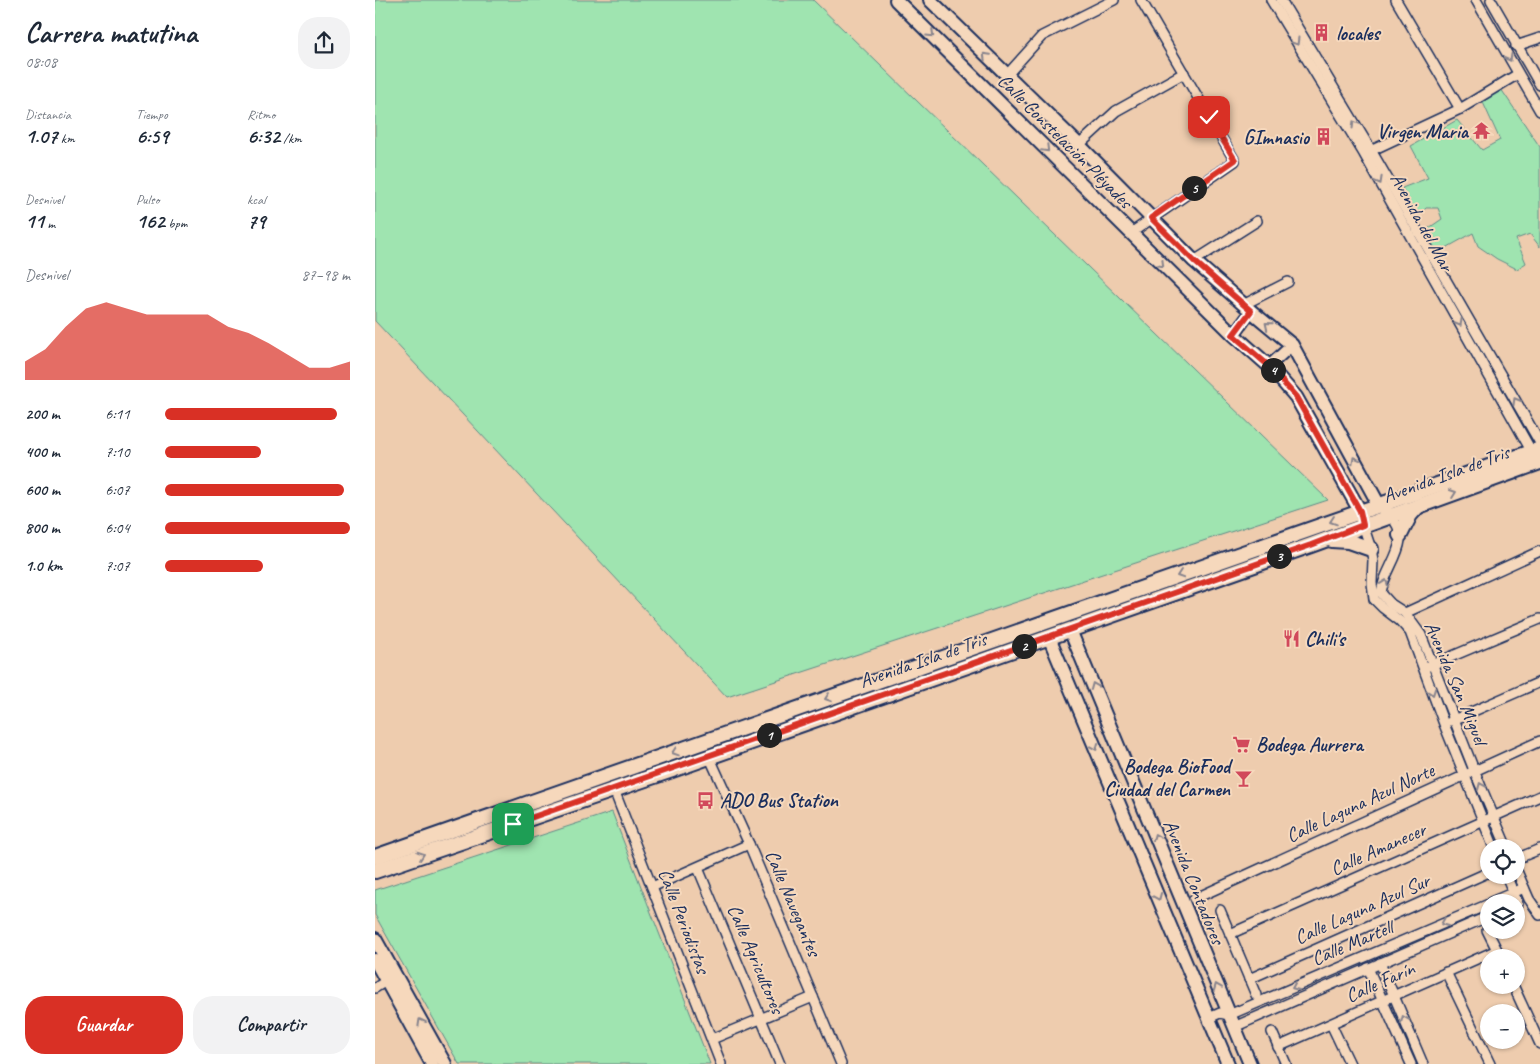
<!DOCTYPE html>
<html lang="es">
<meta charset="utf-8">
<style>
:root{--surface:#fff;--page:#f2f2f3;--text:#1f2937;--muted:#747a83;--accent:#d93025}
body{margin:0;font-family:Caveat,sans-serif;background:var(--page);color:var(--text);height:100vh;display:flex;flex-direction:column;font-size:19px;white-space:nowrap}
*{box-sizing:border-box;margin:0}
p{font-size:16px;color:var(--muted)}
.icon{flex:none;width:28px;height:28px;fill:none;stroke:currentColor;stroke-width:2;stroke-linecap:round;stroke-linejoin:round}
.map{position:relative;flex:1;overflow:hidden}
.panel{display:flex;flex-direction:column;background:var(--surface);width:375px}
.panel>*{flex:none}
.buttons{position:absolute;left:1105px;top:839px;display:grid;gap:10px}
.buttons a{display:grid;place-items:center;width:45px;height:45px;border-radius:50%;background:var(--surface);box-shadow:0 1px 4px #0004;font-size:25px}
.pin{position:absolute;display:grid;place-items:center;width:42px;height:42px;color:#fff;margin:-21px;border-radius:10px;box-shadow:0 2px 8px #0006}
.km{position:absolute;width:25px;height:25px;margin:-12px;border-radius:50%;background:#222;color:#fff;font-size:14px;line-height:25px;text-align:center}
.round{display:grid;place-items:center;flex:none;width:52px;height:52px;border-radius:20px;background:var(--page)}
.overview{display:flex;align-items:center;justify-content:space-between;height:85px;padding:0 25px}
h1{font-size:28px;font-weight:700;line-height:38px}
.stats{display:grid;grid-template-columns:repeat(3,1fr);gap:8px;height:85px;padding:5px 25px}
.stats div{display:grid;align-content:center}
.stats b{font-size:21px;font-weight:700}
.stats small{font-size:14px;font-weight:400}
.stats p{font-size:14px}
.chart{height:140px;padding:10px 25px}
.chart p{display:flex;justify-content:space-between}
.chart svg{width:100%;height:90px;margin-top:5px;fill:var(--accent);opacity:.7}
.button{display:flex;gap:10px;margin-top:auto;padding:10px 25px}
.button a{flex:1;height:58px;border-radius:20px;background:var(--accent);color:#fff;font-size:20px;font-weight:700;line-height:58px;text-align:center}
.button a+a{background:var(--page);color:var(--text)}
ul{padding:0 25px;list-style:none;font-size:16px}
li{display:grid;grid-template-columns:80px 60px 1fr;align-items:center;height:38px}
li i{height:12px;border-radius:6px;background:var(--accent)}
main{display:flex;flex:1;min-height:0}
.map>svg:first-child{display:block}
</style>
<main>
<section class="panel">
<div class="overview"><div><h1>Carrera matutina</h1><p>08:08</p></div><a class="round"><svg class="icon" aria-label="share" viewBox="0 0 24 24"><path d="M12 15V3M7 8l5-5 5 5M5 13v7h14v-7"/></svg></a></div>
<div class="stats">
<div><p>Distancia</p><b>1.07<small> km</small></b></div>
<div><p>Tiempo</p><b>6:59</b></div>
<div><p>Ritmo</p><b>6:32<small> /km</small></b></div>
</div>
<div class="stats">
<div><p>Desnivel</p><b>11<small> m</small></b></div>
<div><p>Pulso</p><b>162<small> bpm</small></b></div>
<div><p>kcal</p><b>79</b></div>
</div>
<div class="chart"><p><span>Desnivel</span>87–98 m</p>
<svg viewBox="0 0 160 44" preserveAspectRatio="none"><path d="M0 44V35L10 29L20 18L30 9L40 6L50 9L60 12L70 12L80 12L90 12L100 18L110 21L120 26L130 32L140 38L150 38L160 35V44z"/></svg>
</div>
<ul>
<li><b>200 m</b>6:11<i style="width:93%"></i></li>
<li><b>400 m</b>7:10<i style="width:52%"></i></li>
<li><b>600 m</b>6:07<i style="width:97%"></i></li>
<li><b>800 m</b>6:04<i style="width:100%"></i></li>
<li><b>1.0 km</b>7:07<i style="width:53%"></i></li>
</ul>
<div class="button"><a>Guardar</a><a>Compartir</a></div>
</section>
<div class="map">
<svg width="1165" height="1064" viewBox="0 0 1165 1064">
<rect width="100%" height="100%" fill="#eeccae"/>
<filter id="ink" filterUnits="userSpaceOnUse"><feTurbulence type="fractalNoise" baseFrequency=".02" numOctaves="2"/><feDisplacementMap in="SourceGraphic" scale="10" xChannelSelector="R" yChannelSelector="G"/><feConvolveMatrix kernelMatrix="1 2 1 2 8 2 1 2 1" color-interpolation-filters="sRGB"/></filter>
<g filter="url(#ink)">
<g fill="#9fe4b0" stroke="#5d8a87">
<polygon points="0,0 438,0 953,500 352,697 0,321"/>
<polygon points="1126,89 1165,147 1165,247 1155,234 1141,239 1151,263 1142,269 1122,259 1103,246 1098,233 1062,253 1051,230 1067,219 1063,208 1051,208 1041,218 1027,188 1053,178 1036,146 1082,120 1107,150 1125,140 1106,98"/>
<polygon points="237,812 335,1064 84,1064 0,915 0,890"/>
</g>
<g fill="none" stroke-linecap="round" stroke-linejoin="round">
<defs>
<g id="minor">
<polyline points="896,0 989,154 1158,454"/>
<polyline points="906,0 996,150 1165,443"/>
<polyline points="1021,0 1085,109"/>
<polyline points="1101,0 1165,111"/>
<polyline points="1116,0 1165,85"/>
<polyline points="1141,46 1165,38"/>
<polyline points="631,76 667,36 739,0"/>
<polyline points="704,145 741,111 809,73"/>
<polyline points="991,153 1085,109 1143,74"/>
<polyline points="756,233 860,161 766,0"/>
<polyline points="819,261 882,221"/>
<polyline points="868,305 913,282"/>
<path d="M1015 516C1041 541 1009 566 1006 593L1016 604 1030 613 1046 635 1099 770 1132 848"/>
<polyline points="988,525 996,549 998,560 997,583 999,599 1008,608 1025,621 1035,632 1069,724 1119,848"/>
<polyline points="1030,613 1165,551"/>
<polyline points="1054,666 1165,619"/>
<polyline points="1076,721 1165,682"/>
<polyline points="334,756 374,844 466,1064"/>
<polyline points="239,790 346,1064"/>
<polyline points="1141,859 1165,849"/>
<polyline points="323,868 405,1064"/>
<polyline points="1141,869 1154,899 1165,915"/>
<polyline points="1131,875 1143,904"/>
<polyline points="277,887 374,844"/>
<polyline points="819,899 1165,741"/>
<polyline points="1116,902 1149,888"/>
<polyline points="845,910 881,995"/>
<polyline points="1112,930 1126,958"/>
<polyline points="855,934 1165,796"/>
<polyline points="1005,963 1048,1064"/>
<polyline points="993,968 1036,1064"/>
<polyline points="1071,972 1115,1064"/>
<polyline points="874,979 1114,872"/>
<polyline points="1138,985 1165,1044"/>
<polyline points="0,988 16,978"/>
<polyline points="834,1018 845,1013 854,1015 1114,904"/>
<polyline points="956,1024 975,1064"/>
<polyline points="859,1027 1114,916"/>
<polyline points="897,1032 911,1064"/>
<polyline points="337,1039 438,997"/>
<polyline points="903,1047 1122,950"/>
</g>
<g id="tertiary">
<polyline points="859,335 876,311"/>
<polyline points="894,366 917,345"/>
</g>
<g id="secondary">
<polyline points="521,0 859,335 894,366 921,397 985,511 988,525"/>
<polyline points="555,0 704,145 819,261 876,311 917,345 1004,505 1012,512"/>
<polyline points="695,630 875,1064"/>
<polyline points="674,637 853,1064"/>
<polyline points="0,939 70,1064"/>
<polyline points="0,960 57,1064"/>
</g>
<g id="primary">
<polyline points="1025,535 1035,515 1043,506"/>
<polyline points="957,540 973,541 996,549"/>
<polyline points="0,857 1165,449"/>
<polyline points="0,871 297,770 936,545 1165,462"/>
</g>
</defs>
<use href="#minor" stroke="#1b2f5e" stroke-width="12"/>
<use href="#tertiary" stroke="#1b2f5e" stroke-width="14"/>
<use href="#secondary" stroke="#1b2f5e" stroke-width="16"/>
<use href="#primary" stroke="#1b2f5e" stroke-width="18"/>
<use href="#minor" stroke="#f6d8bc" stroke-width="9"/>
<use href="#tertiary" stroke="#f6d8bc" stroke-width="10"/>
<use href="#secondary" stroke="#f6d8bc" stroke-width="12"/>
<use href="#primary" stroke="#f6d8bc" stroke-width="14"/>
</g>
<defs><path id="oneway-chevron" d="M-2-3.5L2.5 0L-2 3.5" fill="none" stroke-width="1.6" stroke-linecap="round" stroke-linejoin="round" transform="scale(1.25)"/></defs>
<g stroke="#88848d">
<use href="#oneway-chevron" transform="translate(556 34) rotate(44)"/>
<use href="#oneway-chevron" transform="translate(921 42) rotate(59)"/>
<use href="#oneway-chevron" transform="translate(611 56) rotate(-135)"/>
<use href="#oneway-chevron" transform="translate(1134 58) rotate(61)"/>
<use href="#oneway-chevron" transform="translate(980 124) rotate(-121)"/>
<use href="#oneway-chevron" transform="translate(671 149) rotate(45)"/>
<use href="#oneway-chevron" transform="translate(1004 181) rotate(61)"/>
<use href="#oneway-chevron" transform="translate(786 264) rotate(45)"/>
<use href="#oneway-chevron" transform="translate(1084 323) rotate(61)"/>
<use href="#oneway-chevron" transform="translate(893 325) rotate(-141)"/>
<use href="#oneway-chevron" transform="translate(1141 401) rotate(-120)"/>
<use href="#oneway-chevron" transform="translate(980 460) rotate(-119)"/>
<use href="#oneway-chevron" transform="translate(1078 493) rotate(-20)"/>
<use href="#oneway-chevron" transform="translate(958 521) rotate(161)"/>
<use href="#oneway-chevron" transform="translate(805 575) rotate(161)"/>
<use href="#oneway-chevron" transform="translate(1010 583) rotate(-70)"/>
<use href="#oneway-chevron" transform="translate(719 686) rotate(-112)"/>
<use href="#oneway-chevron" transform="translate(1057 692) rotate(70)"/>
<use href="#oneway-chevron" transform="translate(453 698) rotate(161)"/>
<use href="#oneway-chevron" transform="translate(720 747) rotate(67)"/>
<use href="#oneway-chevron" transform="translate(300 752) rotate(161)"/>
<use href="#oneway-chevron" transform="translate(1106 786) rotate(-113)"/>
<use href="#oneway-chevron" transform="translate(781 837) rotate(-112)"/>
<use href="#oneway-chevron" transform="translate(46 855) rotate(-19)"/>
<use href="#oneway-chevron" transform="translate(783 897) rotate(67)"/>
<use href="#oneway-chevron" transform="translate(1069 923) rotate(157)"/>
<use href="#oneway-chevron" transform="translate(842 987) rotate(-112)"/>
<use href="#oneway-chevron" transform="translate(920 987) rotate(157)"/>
<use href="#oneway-chevron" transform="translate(1029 1019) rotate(-113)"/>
<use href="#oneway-chevron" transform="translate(46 1022) rotate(-119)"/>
</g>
</g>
<g fill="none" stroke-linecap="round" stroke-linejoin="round" filter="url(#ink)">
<defs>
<polyline id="route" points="138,824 936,545 988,525 985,511 921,397 894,366 858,335 876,311 819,261 776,218 860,160 834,117"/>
</defs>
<use href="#route" stroke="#fff" stroke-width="10"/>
<use href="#route" stroke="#d93025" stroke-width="6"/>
</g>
<defs>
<symbol id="building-bare" viewBox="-9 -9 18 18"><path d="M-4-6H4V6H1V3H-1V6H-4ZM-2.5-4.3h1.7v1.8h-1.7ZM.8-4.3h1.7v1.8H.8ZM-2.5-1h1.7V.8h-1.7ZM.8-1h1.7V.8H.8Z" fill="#d1495b" stroke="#f6d8bc" stroke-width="2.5" paint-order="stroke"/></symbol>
<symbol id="temple-bare" viewBox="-9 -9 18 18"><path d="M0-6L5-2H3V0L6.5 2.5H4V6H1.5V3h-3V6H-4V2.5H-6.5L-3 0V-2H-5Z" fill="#d1495b" stroke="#f6d8bc" stroke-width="2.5" paint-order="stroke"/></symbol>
<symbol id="restaurant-bare" viewBox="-9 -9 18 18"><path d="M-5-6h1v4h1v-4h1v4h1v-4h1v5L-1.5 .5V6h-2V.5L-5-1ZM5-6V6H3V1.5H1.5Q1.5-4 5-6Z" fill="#d1495b" stroke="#f6d8bc" stroke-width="2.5" paint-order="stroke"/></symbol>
<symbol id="supermarket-bare" viewBox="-9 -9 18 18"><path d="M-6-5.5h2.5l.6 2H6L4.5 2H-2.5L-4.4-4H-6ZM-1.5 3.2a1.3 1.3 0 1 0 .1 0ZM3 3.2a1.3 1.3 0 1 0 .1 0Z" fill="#d1495b" stroke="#f6d8bc" stroke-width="2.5" paint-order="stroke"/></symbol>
<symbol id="bar-bare" viewBox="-9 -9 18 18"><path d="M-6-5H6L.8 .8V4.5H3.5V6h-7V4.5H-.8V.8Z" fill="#d1495b" stroke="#f6d8bc" stroke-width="2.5" paint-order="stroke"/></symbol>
<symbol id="bus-bare" viewBox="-9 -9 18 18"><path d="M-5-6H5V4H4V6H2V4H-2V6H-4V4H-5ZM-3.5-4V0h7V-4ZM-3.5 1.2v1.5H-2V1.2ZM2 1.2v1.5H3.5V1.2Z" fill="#d1495b" stroke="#f6d8bc" stroke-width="2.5" paint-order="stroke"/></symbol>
</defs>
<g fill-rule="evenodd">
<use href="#building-bare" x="934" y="20" width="25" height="25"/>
<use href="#temple-bare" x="1094" y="118" width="25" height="25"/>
<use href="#building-bare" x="936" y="124" width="25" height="25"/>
<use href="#restaurant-bare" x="904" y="626" width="25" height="25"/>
<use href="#supermarket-bare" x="854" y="732" width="25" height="25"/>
<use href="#bar-bare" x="856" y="766" width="25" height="25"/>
<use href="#bus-bare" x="318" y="788" width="25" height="25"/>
</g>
<g text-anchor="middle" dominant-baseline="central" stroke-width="4" stroke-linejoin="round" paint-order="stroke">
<g font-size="20" font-weight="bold" fill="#1b2f5e" stroke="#f6d8bc" text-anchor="start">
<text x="961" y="33">locales</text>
<text x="1093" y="131" text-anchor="end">Virgen Maria</text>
<text x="934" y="137" text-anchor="end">GImnasio</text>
<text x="930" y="639">Chili's</text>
<text x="881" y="744">Bodega Aurrera</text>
<text x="855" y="766" text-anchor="end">Bodega BioFood<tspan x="855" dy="23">Ciudad del Carmen</tspan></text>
<text x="345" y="800">ADO Bus Station</text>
</g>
<g font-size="20" fill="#1b2f5e" stroke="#f6d8bc">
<text transform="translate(690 141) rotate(45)">Calle Constelación Pléyades</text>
<text transform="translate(1047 222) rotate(61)">Avenida del Mar</text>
<text transform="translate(1071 474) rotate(-20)">Avenida Isla de Tris</text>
<text transform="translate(548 660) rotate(-19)">Avenida Isla de Tris</text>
<text transform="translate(1081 683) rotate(67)">Avenida San Miguel</text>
<text transform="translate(985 803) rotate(-25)">Calle Laguna Azul Norte</text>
<text transform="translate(1003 849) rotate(-24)">Calle Amanecer</text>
<text transform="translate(819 882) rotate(68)">Avenida Contadores</text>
<text transform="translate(418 903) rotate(67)">Calle Navegantes</text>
<text transform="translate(987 909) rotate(-24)">Calle Laguna Azul Sur</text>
<text transform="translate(309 921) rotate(69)">Calle Periodistas</text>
<text transform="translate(977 943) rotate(-23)">Calle Martell</text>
<text transform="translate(381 959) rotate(67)">Calle Agricultores</text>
<text transform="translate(1005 982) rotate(-24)">Calle Farín</text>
</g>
</g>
</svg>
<div class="buttons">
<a><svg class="icon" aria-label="locate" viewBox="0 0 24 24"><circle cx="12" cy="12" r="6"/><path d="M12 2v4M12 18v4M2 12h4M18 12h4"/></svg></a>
<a><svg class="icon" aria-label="layers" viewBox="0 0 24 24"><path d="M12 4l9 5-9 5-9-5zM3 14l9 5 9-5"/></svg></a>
<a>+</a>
<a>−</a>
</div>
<div class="pin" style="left:138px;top:824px;background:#1e9e55"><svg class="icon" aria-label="arrive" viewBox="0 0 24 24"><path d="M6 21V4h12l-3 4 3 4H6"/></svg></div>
<div class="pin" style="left:834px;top:117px;background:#d93025"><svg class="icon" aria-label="check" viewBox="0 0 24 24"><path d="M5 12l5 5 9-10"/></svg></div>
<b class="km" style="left:394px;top:735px">1</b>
<b class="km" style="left:649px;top:646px">2</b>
<b class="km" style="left:904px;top:556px">3</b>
<b class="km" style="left:898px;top:370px">4</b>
<b class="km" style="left:819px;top:188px">5</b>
</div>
</main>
